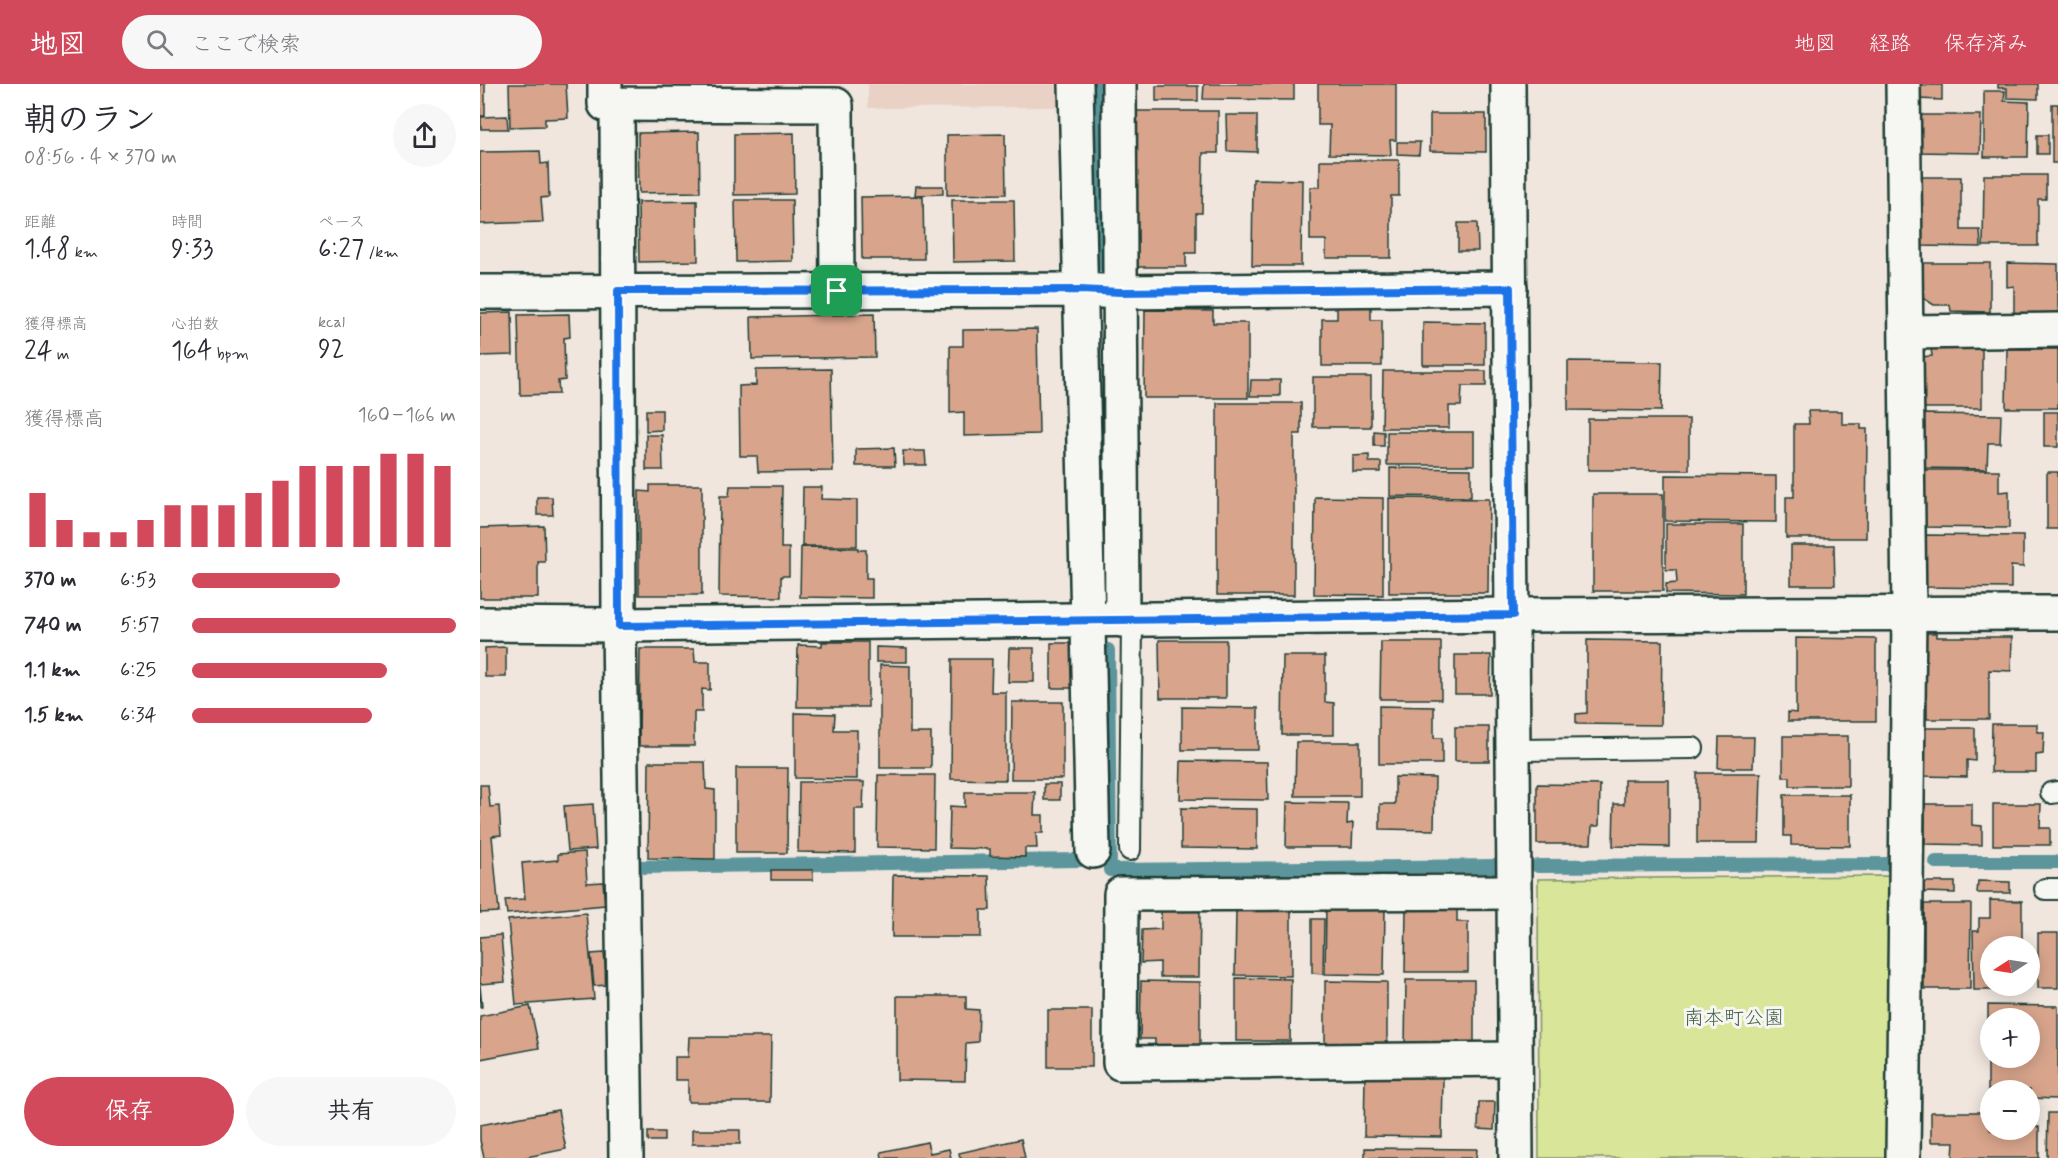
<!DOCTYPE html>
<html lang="ja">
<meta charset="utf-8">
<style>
:root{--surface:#fff;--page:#f7f7f7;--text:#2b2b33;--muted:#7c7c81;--accent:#d1495b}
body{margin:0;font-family:Mynerve,"Klee One",sans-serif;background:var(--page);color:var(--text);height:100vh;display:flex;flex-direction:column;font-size:22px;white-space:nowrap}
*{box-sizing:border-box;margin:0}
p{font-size:20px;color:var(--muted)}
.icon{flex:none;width:33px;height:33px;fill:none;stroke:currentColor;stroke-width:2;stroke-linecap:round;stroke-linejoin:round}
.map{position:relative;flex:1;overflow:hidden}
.panel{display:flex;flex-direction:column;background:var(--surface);width:480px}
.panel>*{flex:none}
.needle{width:39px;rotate:258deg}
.buttons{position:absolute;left:1500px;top:852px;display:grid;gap:12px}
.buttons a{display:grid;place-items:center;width:60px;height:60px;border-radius:50%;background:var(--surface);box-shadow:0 3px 15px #0003;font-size:30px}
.pin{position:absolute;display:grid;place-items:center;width:51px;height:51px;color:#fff;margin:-26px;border-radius:12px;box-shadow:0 3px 9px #0006}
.round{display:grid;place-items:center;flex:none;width:63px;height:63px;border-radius:32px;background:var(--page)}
.headline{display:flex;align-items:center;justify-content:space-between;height:102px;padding:0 24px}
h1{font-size:33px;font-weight:600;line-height:45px}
.stats{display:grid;grid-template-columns:repeat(3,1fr);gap:9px;height:102px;padding:6px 24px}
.stats div{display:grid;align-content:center}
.stats b{font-size:26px;font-weight:600}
.stats small{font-size:16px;font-weight:400}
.stats p{font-size:16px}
.chart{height:168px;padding:12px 24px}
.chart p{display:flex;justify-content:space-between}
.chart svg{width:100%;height:108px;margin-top:6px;stroke:var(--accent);stroke-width:6}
.action{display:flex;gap:12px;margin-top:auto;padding:12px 24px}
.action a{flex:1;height:69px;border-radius:36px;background:var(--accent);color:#fff;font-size:24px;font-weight:600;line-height:69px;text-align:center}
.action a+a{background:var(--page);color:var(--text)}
ul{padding:0 24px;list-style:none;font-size:20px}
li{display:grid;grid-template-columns:96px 72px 1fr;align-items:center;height:45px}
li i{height:15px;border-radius:8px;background:var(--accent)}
header{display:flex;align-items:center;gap:36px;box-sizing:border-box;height:84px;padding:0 30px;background:var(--accent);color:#fff}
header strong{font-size:28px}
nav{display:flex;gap:33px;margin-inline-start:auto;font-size:21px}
.search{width:420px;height:54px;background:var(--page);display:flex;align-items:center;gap:15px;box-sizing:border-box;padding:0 21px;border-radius:33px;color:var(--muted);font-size:22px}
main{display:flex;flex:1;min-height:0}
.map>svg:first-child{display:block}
</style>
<header>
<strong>地図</strong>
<div class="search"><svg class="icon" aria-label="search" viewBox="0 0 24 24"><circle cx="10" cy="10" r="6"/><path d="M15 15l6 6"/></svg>ここで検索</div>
<nav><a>地図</a><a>経路</a><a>保存済み</a></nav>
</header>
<main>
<section class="panel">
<div class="headline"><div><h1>朝のラン</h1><p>08:56 · 4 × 370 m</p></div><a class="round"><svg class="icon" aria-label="share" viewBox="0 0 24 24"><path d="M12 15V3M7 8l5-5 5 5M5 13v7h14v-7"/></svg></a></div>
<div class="stats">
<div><p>距離</p><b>1.48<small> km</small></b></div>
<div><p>時間</p><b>9:33</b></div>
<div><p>ペース</p><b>6:27<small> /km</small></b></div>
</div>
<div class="stats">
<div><p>獲得標高</p><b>24<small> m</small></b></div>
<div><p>心拍数</p><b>164<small> bpm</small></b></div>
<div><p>kcal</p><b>92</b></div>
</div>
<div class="chart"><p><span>獲得標高</span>160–166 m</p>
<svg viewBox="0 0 160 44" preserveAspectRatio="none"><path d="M5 44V22M15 44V33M25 44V38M35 44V38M45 44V33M55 44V27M65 44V27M75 44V27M85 44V22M95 44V17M105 44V11M115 44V11M125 44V11M135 44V6M145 44V6M155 44V11"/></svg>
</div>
<ul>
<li><b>370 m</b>6:53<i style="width:56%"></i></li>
<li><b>740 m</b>5:57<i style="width:100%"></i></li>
<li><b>1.1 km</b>6:25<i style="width:74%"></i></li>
<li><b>1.5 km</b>6:34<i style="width:68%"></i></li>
</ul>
<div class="action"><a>保存</a><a>共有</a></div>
</section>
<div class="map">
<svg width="1578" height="1074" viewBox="0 0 1578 1074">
<rect width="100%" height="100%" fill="#f0e6de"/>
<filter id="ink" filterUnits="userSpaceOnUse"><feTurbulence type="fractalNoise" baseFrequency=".0167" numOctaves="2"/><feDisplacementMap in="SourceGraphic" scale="12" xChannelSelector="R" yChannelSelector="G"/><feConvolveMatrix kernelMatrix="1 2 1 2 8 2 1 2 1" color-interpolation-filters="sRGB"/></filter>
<g filter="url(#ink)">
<polygon fill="#e9d2c5" points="388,0 583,0 583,23 388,24"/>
<polygon fill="#d9e699" stroke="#7c9266" stroke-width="1.5" points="1409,792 1406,1074 1059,1074 1058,795"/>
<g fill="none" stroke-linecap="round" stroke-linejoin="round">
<g stroke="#5b969c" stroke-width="14">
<polyline points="620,0 623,181"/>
<polyline points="628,566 630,786 1015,782"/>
<polyline points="1456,778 1578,778"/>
<polyline points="1058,782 1412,780"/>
<polyline points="157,783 600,776"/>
</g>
</g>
<g fill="#d8a58c" stroke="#1f3d34" stroke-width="1.5" fill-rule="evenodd">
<rect x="0" y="0" width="5" height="32"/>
<polygon points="29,0 86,0 88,34 65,35 65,42 30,43"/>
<polygon points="724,0 814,0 814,16 723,15"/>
<polygon points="838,0 916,0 916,56 910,56 911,71 849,70 850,41 838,41"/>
<polygon points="1518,0 1558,0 1558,15 1527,14 1527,4 1518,4"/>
<polygon points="1436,1 1462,1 1462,16 1437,15"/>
<rect x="676" y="2" width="42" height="15"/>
<polygon points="1504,7 1525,7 1524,17 1549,18 1548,73 1504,73"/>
<rect x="1572" y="20" width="6" height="59"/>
<polygon points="657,27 738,27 738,69 723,69 722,129 716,129 716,169 706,169 706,183 652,183 652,128 657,128"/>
<polygon points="950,30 1006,30 1006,68 950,67"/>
<polygon points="746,31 777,31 777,68 747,67"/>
<polygon points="1441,31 1501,31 1500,69 1434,68 1434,45 1441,45"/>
<polygon points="27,32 28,45 1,45 1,33"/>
<polygon points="219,48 220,108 159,109 158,49"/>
<polygon points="314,49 315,110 254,111 254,50"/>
<polygon points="525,50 526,110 467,111 467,51"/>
<rect x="1557" y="51" width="11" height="19"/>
<polygon points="917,58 940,58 939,71 917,70"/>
<polygon points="60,67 61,80 68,79 69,113 61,114 63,138 0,140 0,68"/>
<polygon points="840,76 919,76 919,112 911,112 911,174 846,174 846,156 830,156 830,103 840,103"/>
<polygon points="1504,91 1566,91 1566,115 1558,115 1558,162 1503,162"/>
<polygon points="1439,93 1481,93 1481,146 1500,146 1501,163 1438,162"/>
<polygon points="773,95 822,96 821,182 772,182"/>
<polygon points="436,102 463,102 463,110 435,111"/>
<polygon points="443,112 444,175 382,175 381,113"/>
<polygon points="255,116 312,116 313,177 256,178"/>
<polygon points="472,116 534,116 535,177 473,178"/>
<polygon points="217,117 218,177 159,178 158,118"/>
<polygon points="978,139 997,139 998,167 978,167"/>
<polygon points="1441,179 1510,179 1510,228 1471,227 1470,221 1454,221 1440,212"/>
<polygon points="1527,179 1578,180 1578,229 1534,229 1534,202 1527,203"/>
<polygon points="857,223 891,223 891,236 902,236 902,282 842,282 842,235 857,235"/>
<polygon points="665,226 733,227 733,239 768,239 768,314 664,314"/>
<polygon points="32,228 33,271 0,272 0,229"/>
<polygon points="89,230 90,253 84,254 85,296 78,297 79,310 40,311 38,231"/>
<polygon points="394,230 395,273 272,275 271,233"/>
<polygon points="943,238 1005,239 1005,281 943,281"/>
<polygon points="557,245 559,350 484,352 484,328 470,329 470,262 483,262 483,246"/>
<polygon points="1451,264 1502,265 1502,324 1438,324 1439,273 1452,272"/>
<polygon points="1527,265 1578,265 1578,324 1526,324"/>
<polygon points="1088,277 1182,278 1181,327 1088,326"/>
<polygon points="351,285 353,387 278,388 277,372 260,372 259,302 276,301 276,286"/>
<polygon points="903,287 1006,287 1006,302 982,302 981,322 969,322 969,344 902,344"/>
<rect x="833" y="293" width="58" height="50"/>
<polygon points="771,296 800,296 800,312 770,312"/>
<polygon points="737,319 821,319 821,350 814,350 814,511 737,511"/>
<polygon points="166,326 182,326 182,346 166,347"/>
<polygon points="1328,327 1362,327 1362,340 1381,340 1381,345 1387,345 1386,454 1306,454 1306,413 1314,413 1314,340 1329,340"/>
<rect x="1564" y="328" width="14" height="35"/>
<polygon points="1440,330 1521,331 1520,359 1508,359 1507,385 1440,384"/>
<rect x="1108" y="335" width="101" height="51"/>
<polygon points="894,347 904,348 904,362 894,362"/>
<rect x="907" y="348" width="87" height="33"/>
<polygon points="166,351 182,351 183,386 166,386"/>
<polygon points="414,364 415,382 376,382 376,365"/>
<polygon points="423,367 445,367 446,381 424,381"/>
<polygon points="889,371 889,378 901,378 901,388 873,388 873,372"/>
<polygon points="910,384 991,385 991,413 910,412"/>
<polygon points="1440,386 1519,386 1519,408 1529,407 1529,444 1440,443"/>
<rect x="1567" y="388" width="11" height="57"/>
<polygon points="1185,391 1296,392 1296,438 1185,437"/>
<polygon points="170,401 222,401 222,511 159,511 159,407 170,408"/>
<polygon points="250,402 302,402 301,464 309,464 309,492 301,492 301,513 239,512 240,412 249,412"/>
<polygon points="323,403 342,403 341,415 377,416 377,462 322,462"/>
<rect x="1113" y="410" width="70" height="97"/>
<polygon points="57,413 72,413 73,431 57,431"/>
<polygon points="835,413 903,414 903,511 834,510"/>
<polygon points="909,414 1009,415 1008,509 909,509"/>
<polygon points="1186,440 1263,440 1263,510 1186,509 1186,500 1197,499 1196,486 1186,486"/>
<polygon points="64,442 65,478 58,478 58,514 0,514 0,444"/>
<polygon points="1442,451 1543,452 1543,483 1531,482 1531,504 1442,503"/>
<polygon points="1311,461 1354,461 1355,501 1311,501"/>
<polygon points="321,463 378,464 378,466 386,466 386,494 392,494 392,514 320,513"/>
<polygon points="1442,549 1457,549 1457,553 1532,553 1531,587 1509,586 1509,635 1447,635 1447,614 1441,614"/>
<polygon points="1316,554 1396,555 1396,637 1308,637 1308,628 1316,629"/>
<polygon points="679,556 746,556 746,614 680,614"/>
<polygon points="1107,556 1182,557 1181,641 1096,640 1096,630 1107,629"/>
<polygon points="342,558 388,558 388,623 317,623 318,561 342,562"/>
<polygon points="901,558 961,558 961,615 900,615"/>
<polygon points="571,559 597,559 596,604 571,604"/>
<polygon points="26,563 26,593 5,593 5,564"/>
<polygon points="396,563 427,564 427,578 396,578"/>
<polygon points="529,564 554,564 554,598 528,598"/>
<polygon points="160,565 214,565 215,578 230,578 230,606 222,605 222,628 214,628 214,662 159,662"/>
<polygon points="975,571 1011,571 1010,610 975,610"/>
<polygon points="803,572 845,572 845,618 854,619 854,651 802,651"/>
<polygon points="472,575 512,575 511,608 526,608 526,696 471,695"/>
<polygon points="400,581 430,582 430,649 451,649 451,684 400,684"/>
<polygon points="532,618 583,618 583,695 531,695"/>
<polygon points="899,622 954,623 954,654 962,654 962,680 899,680"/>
<polygon points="702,623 778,624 778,666 702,666"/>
<polygon points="315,629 355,630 354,646 377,646 377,695 315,694"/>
<polygon points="1512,640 1557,640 1557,648 1564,648 1563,670 1556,671 1556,688 1511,688"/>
<rect x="975" y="643" width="34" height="34"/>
<polygon points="1442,644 1495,644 1495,677 1487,676 1487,693 1442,692"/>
<polygon points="1303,652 1368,652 1368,702 1310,702 1310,693 1303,693"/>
<polygon points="1239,653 1274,653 1273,684 1238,684"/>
<polygon points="816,658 880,658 880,712 815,712"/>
<polygon points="701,677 787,678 788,716 700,715"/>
<polygon points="169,678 225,678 226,705 235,706 235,775 168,774"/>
<polygon points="256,684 308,684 307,769 256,769"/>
<polygon points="1217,689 1281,689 1279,759 1217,759"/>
<polygon points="398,691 455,691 454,764 397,763"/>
<polygon points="915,693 955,694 954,746 900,745 900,720 915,720"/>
<polygon points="1144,696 1189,696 1189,763 1133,762 1134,720 1144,720"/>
<polygon points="319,698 384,698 383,725 375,725 375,769 318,768"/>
<rect x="564" y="700" width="16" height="16"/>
<polygon points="1057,700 1120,701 1119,742 1112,742 1111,760 1057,760"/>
<polygon points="0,701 8,701 10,723 19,722 21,751 12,752 19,828 0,829"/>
<polygon points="485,708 555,708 554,731 563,731 563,749 556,749 557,764 545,764 545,773 510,772 510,765 469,764 470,722 485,723"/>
<polygon points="1304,711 1370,711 1370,762 1311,761 1311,752 1304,752"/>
<polygon points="807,718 868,719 867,740 873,739 872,763 806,763"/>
<polygon points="113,720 116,765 88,767 84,722"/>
<polygon points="1445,720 1492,720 1492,741 1502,742 1502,761 1445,760"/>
<polygon points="1513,720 1561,720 1560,744 1570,744 1570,761 1513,761"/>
<polygon points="701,724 777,725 777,765 701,764"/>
<polygon points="105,768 107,799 123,798 125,821 27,830 25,816 45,815 42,779 78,776 78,770"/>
<rect x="291" y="786" width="42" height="10"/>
<polygon points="413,791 509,792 510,826 501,826 501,853 412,853"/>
<polygon points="1498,797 1530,798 1530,809 1497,809"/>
<polygon points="1443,798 1475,798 1475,809 1443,808"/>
<polygon points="1510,816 1542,817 1542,862 1510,862 1510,902 1542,902 1542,906 1494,906 1493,847 1499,847 1499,834 1510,834"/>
<polygon points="1444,820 1491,820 1490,905 1444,905"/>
<polygon points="846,823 905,824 904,891 845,890"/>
<polygon points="926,824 977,824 977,838 988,838 988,888 925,888"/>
<polygon points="681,825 720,825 719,893 680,893 680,878 661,879 662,846 681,845"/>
<polygon points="756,826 811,826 811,892 755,891"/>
<polygon points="106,829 114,915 36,921 28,836"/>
<polygon points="832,835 844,835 843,890 832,889"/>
<rect x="1558" y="849" width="20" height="55"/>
<polygon points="21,851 25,898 0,900 0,853"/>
<polygon points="124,869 127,901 114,902 111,870"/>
<polygon points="756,894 811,895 810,957 756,957"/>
<polygon points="926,896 994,896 994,963 925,962"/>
<polygon points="661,897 720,898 720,964 675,964 675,955 660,955"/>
<polygon points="845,897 907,898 907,960 845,959"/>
<polygon points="0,901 2,923 0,923"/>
<polygon points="417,912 486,912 486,925 499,926 498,958 486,959 485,997 417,996"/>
<path d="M1508 921 1578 922V1015L1550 1014V1006H1510V1014H1508ZM1510 934H1550V974H1510Z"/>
<polygon points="50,922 59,964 0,975 0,932"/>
<rect x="568" y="926" width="44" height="57"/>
<polygon points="209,953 291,953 290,1018 208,1018 208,996 195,996 195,973 208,973"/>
<polygon points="885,993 963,993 962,1053 884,1052"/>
<polygon points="999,1018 1015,1018 1014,1046 998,1045"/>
<polygon points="78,1026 86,1065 42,1074 4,1074 0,1056 0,1041"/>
<polygon points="1451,1028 1510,1028 1510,1046 1550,1046 1550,1043 1559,1043 1559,1074 1473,1074 1474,1058 1451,1058"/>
<polygon points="1568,1029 1578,1029 1578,1074 1567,1074"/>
<rect x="212" y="1046" width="48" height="14"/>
<rect x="168" y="1048" width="16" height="9"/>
<polygon points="541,1055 545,1074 480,1074 479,1069"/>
<polygon points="447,1058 450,1069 469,1065 471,1074 402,1074 401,1068"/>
<polygon points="885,1064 997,1065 996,1074 885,1074"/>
</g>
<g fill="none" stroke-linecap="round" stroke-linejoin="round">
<defs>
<g id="lane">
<polyline points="1033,666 1213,664"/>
<polyline points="1571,709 1578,708"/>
<polyline points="650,766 652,535"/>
<polyline points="1565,805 1578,805"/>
</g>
<g id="street">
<polyline points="125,0 125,20 356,21 357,207"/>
<polyline points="596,0 613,767"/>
<polyline points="639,0 642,536"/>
<polyline points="1028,0 1036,1074"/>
<polyline points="1423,0 1429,531 1423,1074"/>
<polyline points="137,20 139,541 146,1074"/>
<polyline points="0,208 601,206 640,208 1030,204"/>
<polyline points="1427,248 1578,246"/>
<polyline points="0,540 139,541 1033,531 1578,529"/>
<polyline points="1034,808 641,810 640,979 1035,975"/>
</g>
</defs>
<use href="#lane" stroke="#1f3d34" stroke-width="24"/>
<use href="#street" stroke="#1f3d34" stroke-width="38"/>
<use href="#lane" stroke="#f6f6f2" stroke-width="20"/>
<use href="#street" stroke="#f6f6f2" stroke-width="33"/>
</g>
</g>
<g fill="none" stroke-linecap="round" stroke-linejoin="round" filter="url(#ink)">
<defs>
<polygon id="route" points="1030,204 1033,531 139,542 138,207 601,206 640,208"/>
</defs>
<use href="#route" stroke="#fff" stroke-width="12"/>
<use href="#route" stroke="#1a73e8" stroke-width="8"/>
</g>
<g text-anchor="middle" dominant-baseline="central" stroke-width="6" stroke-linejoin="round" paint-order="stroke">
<g font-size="20" fill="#445f48" stroke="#f6f6f2">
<text x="1254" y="934">南本町公園</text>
</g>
</g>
</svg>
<div class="buttons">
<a><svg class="needle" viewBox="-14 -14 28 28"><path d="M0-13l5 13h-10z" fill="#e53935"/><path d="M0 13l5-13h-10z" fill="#7c7c81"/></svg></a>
<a>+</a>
<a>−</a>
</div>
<div class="pin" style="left:357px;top:207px;background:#1e9e55"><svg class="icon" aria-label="arrive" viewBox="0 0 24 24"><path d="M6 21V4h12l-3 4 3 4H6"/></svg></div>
</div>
</main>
